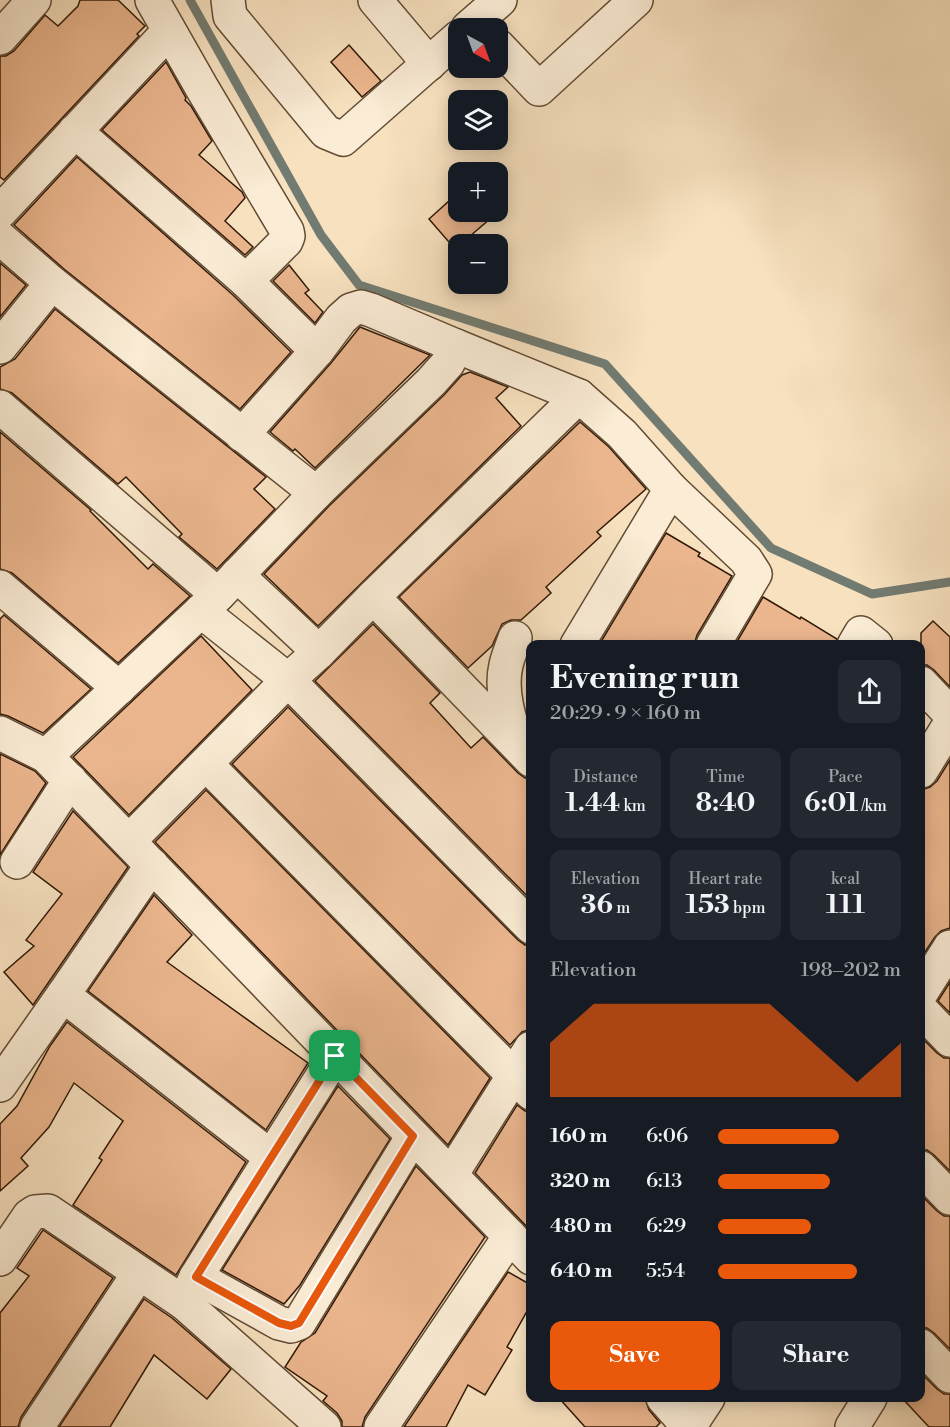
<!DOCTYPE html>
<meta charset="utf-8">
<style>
:root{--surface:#171b24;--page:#242831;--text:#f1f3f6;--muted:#9ea1a6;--accent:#ea580c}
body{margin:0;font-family:"Libre Bodoni",serif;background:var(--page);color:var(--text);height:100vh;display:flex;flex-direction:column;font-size:22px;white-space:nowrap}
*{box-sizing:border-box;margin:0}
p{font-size:20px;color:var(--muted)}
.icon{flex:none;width:33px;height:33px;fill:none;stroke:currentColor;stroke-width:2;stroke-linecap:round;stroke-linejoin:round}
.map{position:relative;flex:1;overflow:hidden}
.sheet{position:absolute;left:526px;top:640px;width:399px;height:762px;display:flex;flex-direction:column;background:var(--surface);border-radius:12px;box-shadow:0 3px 15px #0003}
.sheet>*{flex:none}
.needle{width:39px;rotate:139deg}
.fabs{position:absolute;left:448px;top:18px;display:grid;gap:12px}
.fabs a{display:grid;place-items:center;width:60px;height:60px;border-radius:12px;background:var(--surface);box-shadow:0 3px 15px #0003;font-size:30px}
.pin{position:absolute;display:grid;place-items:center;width:51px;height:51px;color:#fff;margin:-26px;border-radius:12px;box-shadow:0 3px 9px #0006}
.round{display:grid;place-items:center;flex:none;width:63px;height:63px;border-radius:12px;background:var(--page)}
.overview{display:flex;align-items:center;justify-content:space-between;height:102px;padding:0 24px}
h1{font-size:33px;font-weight:700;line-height:45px}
.stats{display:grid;grid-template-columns:repeat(3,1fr);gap:9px;height:102px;padding:6px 24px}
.stats div{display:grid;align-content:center;border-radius:12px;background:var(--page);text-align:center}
.stats b{font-size:26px;font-weight:700}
.stats small{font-size:16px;font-weight:400}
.stats p{font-size:16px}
.chart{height:168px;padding:12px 24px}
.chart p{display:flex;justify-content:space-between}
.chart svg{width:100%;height:108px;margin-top:6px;fill:var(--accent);opacity:.7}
.button{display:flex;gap:12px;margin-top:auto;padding:12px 24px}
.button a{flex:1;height:69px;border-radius:12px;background:var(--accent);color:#fff;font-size:24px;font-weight:700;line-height:69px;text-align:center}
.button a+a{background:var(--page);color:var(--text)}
ul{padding:0 24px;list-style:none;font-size:20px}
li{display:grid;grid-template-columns:96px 72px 1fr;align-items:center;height:45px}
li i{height:15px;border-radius:8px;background:var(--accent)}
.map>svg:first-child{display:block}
</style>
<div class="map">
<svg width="950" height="1427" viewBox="0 0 950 1427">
<rect width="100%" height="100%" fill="#f7e1bf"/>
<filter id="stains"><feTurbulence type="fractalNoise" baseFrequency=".00333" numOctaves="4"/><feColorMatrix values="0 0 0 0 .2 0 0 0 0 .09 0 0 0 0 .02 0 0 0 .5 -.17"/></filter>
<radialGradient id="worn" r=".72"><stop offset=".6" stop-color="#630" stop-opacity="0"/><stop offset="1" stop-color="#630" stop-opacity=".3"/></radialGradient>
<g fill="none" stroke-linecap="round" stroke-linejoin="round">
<polyline stroke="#727b71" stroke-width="9" points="190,0 321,235 359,285 605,364 771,548 872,594 950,582"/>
</g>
<g fill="#ebb68e" stroke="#301906" stroke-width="1.5">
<polygon points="80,0 118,0 145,26 137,34 139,36 4,180 0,177 0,56 6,56 14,51 45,15 58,26 78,6"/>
<polygon points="349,45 381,81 362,97 331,62"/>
<polygon points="166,62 186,98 185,100 191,106 212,141 199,155 242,192 245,198 225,221 253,247 245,255 102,130"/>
<polygon points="77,157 233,295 291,352 240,409 64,269 14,225"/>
<polygon points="459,192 459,212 498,212 455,249 429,219"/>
<polygon points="0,263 26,285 0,317"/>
<polygon points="289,265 309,290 305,293 323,312 315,323 273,281"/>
<polygon points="55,309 266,477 254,489 275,509 217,569 179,537 182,534 126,477 118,484 12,393 0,389 0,367 15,359"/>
<polygon points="360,327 430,355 315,468 295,449 293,451 270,432 331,363"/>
<polygon points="470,372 508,387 496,398 521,426 318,626 264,574 329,506 444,395 462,375"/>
<polygon points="580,422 609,447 646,489 597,532 601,536 546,587 551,593 521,620 511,620 502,624 492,646 468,668 399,597"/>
<polygon points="0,432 91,510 90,511 148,569 153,564 190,596 118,663 12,573 0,569"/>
<polygon points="666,533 700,553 698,556 732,576 697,635 694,645 599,645"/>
<polygon points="763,597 800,619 801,617 837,639 835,645 735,645"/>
<polygon points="4,615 91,689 43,733 8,716 0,714 0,619"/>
<polygon points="933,621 950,637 950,687 934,670 927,665 921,665 921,633"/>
<polygon points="373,624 440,693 430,703 471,748 483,737 518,773 525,778 531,778 531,900 315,681"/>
<polygon points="201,636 252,690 129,815 73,757"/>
<polygon points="288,707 518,940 525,945 531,945 531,1029 522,1032 510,1045 232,764"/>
<polygon points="0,754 35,771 46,783 0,855"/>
<polygon points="950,760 950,928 941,931 935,937 921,958 921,790 930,787 937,781"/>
<polygon points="206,790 490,1078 448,1145 155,842"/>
<polygon points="73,811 128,867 33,1005 4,972 34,946 26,940 62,894 33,872"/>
<polygon points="154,895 192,935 167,962 308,1063 266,1130 88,991"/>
<polygon points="950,982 950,1013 938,1001"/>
<polygon points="67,1022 246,1162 176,1275 73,1205 102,1160 99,1158 123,1121 74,1083 49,1127 21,1158 28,1166 0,1191 0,1124 17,1106 50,1046"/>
<polygon points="921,1037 937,1053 944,1058 950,1058 950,1171 934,1155 927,1150 921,1150"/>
<polygon points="338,1086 390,1139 300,1285 284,1304 222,1270"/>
<polygon points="517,1105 525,1111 531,1111 531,1231 475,1173"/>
<polygon points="416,1166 485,1237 365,1417 362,1427 342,1427 342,1421 337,1413 323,1401 327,1396 285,1367 301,1342 315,1333"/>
<polygon points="921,1195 937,1211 944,1216 950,1216 950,1349 934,1333 927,1328 921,1328"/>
<polygon points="43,1230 113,1278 21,1417 18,1427 0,1427 0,1313 29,1276 17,1268"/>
<polygon points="508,1272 531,1285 531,1304 507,1347 512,1350 485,1395 468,1385 446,1427 404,1427"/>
<polygon points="144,1299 172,1318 231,1369 207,1399 154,1355 110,1427 59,1427"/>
<polygon points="925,1377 937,1389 944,1394 950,1394 950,1427 929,1427 902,1398 921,1398 921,1381"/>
<polygon points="559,1398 645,1398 649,1410 660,1423 656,1427 585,1427"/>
</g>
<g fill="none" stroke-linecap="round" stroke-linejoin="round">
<defs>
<g id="minor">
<polyline points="152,0 202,88 287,231 288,236 286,241 246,281"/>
<polyline points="228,0 230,16 326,132 343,139 459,37"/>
<polyline points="375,0 429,64"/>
<polyline points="468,28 500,0"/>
<polyline points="0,38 34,0"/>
<polyline points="498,46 539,89 636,0"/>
<polyline points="75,131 246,281 317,351"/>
<polyline points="0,212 169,31"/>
<polyline points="0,238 52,283 316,493 218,595 46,756"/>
<polyline points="456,346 579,396"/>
<polyline points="0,347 52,283"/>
<polyline points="0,407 218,595"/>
<polyline points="242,435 317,351 341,319 351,310 361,307 371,310 456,346 448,363 431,382 316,493"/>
<polyline points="237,575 319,652"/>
<polyline points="0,587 119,688"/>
<polyline points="373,597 531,760"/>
<polyline points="201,611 288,680 531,927"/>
<path d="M515 638C512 647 508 656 506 665 500 690 509 719 517 743"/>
<polyline points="577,645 671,489"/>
<polyline points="854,645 861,633 876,645"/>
<polyline points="921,683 950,714"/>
<polyline points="0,733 46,756 531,1258"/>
<polyline points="206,764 531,1093"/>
<polyline points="921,771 950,724"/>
<polyline points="129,841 288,680 319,652 373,597 579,396 622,434 671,489 746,560 755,574 713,645"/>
<polyline points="17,862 70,780"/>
<polyline points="152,865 63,995 271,1157"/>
<polyline points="921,993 950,947"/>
<polyline points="921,1010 950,1040"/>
<polyline points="0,1085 63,995"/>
<polyline points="921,1168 950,1198"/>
<polyline points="451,1175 531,1048"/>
<polyline points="0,1259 29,1216 35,1212 48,1211 184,1303"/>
<polyline points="196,1277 279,1323 291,1326 299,1323 413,1136"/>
<polyline points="921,1346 950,1376"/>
<polyline points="663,1398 689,1427"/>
<polyline points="37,1427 139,1273"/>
<polyline points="324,1427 184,1303 196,1277 335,1056"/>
<polyline points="381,1427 510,1236"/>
<polyline points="689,1427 708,1398"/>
<polyline points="852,1427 870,1398"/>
</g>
</defs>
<use href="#minor" stroke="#624b34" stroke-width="36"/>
<use href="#minor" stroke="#faecd5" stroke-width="33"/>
</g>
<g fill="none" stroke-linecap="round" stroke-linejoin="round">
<defs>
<polygon id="route" points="335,1056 413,1136 299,1323 291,1326 279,1323 196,1277"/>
</defs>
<use href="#route" stroke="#fff" stroke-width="12"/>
<use href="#route" stroke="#ea580c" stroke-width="8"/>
</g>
<rect width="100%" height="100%" filter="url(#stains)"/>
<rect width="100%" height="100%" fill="url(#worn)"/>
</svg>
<div class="fabs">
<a><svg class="needle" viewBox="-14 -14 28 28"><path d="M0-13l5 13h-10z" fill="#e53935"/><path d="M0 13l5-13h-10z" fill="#9ea1a6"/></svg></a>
<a><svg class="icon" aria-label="layers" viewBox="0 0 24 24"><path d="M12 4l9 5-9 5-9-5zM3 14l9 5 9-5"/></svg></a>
<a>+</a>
<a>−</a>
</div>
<div class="pin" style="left:335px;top:1056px;background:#1e9e55"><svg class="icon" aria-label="arrive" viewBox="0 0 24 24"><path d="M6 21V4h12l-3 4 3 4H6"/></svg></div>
<section class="sheet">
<div class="overview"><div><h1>Evening run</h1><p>20:29 · 9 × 160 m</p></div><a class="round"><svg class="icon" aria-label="share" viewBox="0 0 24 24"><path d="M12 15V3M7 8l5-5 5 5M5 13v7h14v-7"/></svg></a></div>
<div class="stats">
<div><p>Distance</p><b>1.44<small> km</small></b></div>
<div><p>Time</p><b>8:40</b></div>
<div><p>Pace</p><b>6:01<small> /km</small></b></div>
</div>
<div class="stats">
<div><p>Elevation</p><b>36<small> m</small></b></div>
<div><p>Heart rate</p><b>153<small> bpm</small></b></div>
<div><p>kcal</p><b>111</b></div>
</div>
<div class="chart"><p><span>Elevation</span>198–202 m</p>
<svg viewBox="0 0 160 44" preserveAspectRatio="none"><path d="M0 44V22L10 14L20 6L30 6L40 6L50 6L60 6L70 6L80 6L90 6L100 6L110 14L120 22L130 30L140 38L150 30L160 22V44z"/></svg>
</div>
<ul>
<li><b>160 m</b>6:06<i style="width:66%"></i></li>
<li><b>320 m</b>6:13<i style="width:61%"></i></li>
<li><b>480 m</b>6:29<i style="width:51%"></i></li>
<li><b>640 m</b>5:54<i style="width:76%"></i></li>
</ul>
<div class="button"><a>Save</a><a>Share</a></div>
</section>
</div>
